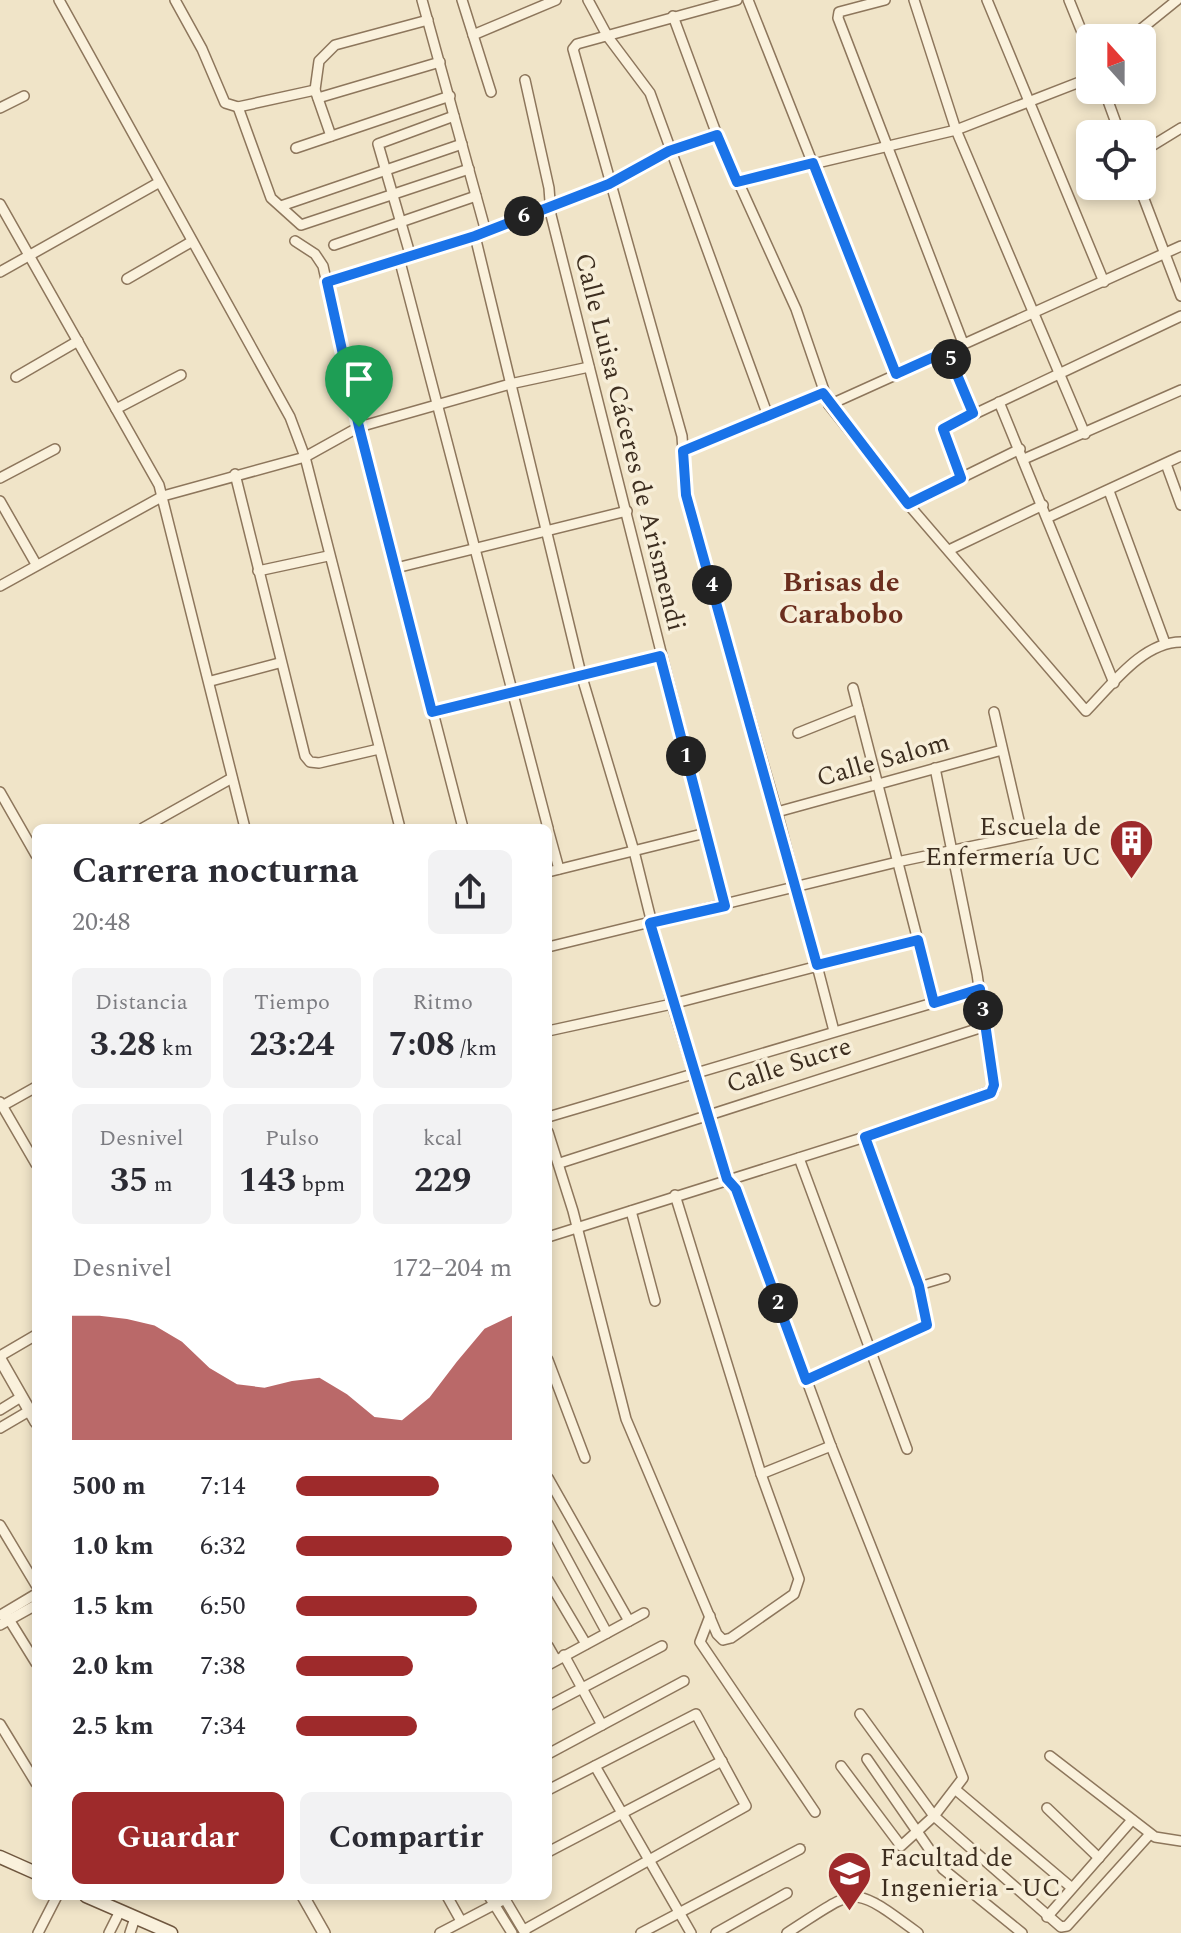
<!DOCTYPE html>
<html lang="es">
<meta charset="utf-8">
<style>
:root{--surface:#fff;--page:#f2f2f3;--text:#2b2b33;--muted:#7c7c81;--accent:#9e2a2b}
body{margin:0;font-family:Spectral,serif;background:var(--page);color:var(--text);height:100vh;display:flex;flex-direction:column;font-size:30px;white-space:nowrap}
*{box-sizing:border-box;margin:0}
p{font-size:26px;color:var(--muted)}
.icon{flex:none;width:44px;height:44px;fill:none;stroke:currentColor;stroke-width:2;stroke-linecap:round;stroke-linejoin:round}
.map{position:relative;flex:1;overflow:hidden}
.sheet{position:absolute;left:32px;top:824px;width:520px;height:1076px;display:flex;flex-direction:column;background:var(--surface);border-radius:12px;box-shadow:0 4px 12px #0003}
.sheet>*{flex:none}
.needle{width:52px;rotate:339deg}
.fabs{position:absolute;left:1076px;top:24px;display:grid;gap:16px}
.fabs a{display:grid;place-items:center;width:80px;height:80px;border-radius:12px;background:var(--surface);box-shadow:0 4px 12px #0003;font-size:40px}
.pin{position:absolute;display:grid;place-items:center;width:68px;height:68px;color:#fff;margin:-82px -34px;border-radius:50% 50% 50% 0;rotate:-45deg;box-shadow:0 0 8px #0007}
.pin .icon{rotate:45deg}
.km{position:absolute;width:40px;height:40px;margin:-20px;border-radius:50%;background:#222;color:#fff;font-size:22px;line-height:40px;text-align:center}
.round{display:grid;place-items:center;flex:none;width:84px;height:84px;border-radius:12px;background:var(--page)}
.overview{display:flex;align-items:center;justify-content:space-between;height:136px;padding:0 40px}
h1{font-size:36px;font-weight:700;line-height:60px}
.metrics{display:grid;grid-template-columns:repeat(3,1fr);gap:12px;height:136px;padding:8px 40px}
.metrics div{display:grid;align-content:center;border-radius:12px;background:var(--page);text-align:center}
.metrics b{font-size:34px;font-weight:700}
.metrics small{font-size:22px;font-weight:400}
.metrics p{font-size:22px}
.chart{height:224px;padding:16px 40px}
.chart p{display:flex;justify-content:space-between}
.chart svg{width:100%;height:144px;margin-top:8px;fill:var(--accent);opacity:.7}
.primary-button{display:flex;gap:16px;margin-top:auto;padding:16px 40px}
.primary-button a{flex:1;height:92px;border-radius:12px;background:var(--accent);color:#fff;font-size:32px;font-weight:700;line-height:92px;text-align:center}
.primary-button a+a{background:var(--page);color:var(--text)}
ul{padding:0 40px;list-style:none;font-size:26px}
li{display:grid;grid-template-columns:128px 96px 1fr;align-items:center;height:60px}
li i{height:20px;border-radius:10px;background:var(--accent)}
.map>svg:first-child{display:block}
</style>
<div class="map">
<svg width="1181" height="1933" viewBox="0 0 1181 1933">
<rect width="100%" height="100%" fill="#f0e4c8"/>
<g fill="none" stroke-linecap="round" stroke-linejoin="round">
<defs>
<polyline id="pedestrian" points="919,1286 946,1278"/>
<g id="minor">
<polyline points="59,0 290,417 305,457 400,828"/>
<polyline points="175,0 202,49 225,103 238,107 315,90"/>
<polyline points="422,0 486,232"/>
<polyline points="462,0 491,92"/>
<polyline points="588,0 608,37 650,93 768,416"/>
<polyline points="737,0 577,44 573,49 682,436 686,495 777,812 834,1031"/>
<polyline points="748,0 896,374"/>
<polyline points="885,0 839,12 838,18 963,343"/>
<polyline points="914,0 956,130 1085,434"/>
<polyline points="987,0 1104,282"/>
<polyline points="1069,0 1090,52"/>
<polyline points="673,16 717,135 796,309 829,405"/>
<polyline points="473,35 556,0"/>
<polyline points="1130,38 1177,0"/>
<polyline points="525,80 549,188 551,215 725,906"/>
<polyline points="1104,90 1120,134"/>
<polyline points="318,98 440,62"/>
<polyline points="238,107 271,198 301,225 469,169"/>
<polyline points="0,108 24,96"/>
<polyline points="331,136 315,90 319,61 335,45 428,20"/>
<polyline points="296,148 450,96"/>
<polyline points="1142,152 1181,128"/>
<polyline points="737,182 956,130 1090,78"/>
<polyline points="1139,186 1181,296"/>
<polyline points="0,204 159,485 245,828"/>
<polyline points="281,206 462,144"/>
<polyline points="475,236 581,674 634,851 672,1004 727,1179 736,1189 831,1446 963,1778 934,1816 901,1846 841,1766"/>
<polyline points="295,241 315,254 323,266 359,427 463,828"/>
<polyline points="334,245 476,196"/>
<path d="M1181 246 829 405 908 504 1086 711C1111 686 1142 642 1181 642"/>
<polyline points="410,254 378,144 454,116"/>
<polyline points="399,258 548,828"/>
<polyline points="0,272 158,183"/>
<polyline points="127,279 191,242"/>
<polyline points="327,282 475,236 609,184 669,151 717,135"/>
<polyline points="947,351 973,413"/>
<polyline points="16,377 78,341"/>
<polyline points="999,402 1114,683"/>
<polyline points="116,409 181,375"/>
<polyline points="683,451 823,393"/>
<polyline points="1024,459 1181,390"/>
<polyline points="1166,464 1181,505"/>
<polyline points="235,474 305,756 310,762 319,763 379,749"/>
<polyline points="0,478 55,449"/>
<polyline points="961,478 943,429 1181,316"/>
<polyline points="1109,491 1165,643"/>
<polyline points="0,501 36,564"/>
<polyline points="908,504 1020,449"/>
<polyline points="1049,517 1181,456"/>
<polyline points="949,550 1043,505"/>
<polyline points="396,568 627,511"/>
<polyline points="258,571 328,556"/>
<polyline points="0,586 163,496 305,457 359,427 510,384 589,367"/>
<polyline points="211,681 279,663"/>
<polyline points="853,688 934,1003"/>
<polyline points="432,712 660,656"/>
<polyline points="994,712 1022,833"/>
<polyline points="798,733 858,709"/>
<polyline points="0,792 36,855"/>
<polyline points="777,812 1002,750"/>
<polyline points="143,828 232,778"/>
<polyline points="548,829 559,869"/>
<polyline points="548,872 706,833"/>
<polyline points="548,947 897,862 1054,829"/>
<polyline points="548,1031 672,1004 918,940"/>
<polyline points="0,1102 36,1164"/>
<polyline points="2,1106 36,1087"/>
<polyline points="548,1117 980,989"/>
<polyline points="548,1132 573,1211 626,1419 717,1634 723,1640 731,1638 794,1594 799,1579 761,1474 675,1195"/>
<polyline points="799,1158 907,1449"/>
<polyline points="560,1163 986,1026"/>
<polyline points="631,1211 655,1301"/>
<polyline points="548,1237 865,1137 994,1090 977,974 935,768"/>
<polyline points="0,1356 36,1335"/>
<polyline points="548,1360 585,1458"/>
<polyline points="806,1380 927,1325 919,1286 865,1137"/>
<polyline points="0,1410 21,1397"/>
<polyline points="0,1428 29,1411"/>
<polyline points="761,1474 831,1446"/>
<polyline points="548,1478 629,1621"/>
<polyline points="548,1524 607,1633"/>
<polyline points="0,1525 36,1585"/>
<polyline points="548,1580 586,1644"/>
<polyline points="5,1613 36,1663"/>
<polyline points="1,1615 36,1594"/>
<polyline points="710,1616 700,1642 815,1812"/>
<polyline points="0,1625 36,1605"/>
<polyline points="548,1646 556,1660"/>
<polyline points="564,1655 602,1725"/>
<polyline points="548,1665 644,1613"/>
<polyline points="548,1706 662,1646"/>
<polyline points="860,1714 934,1816 1061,1927 1067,1926 1150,1834"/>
<polyline points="0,1724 36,1783"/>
<polyline points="548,1754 684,1681"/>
<polyline points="1050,1756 1155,1837 1181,1841"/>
<polyline points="867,1759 943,1869 1022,1933"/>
<polyline points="595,1766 691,1933"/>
<polyline points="956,1790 1072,1888"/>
<polyline points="1047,1808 1099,1858"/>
<polyline points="548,1852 722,1761"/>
<polyline points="447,1896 461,1921"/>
<polyline points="489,1896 512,1933"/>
<polyline points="503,1896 525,1933"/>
<polyline points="1047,1917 1132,1820"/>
<polyline points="524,1930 746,1806 696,1714 548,1790"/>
<polyline points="38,1933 57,1896"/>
<polyline points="109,1933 120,1911"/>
<polyline points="130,1933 135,1918"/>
<polyline points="440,1933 505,1899"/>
<polyline points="641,1933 800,1849"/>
<polyline points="716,1933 787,1893"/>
<path d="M787 1933C858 1888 849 1882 918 1933"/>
</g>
<g id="tertiary">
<polyline points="0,1359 36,1422"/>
<polyline points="303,1896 324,1933"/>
</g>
<g id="secondary">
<polyline points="0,1857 36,1873"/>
<polyline points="86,1896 171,1933"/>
</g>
</defs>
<use href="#pedestrian" stroke="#8d765c" stroke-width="10"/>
<use href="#minor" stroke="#8d765c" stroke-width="12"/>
<use href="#tertiary" stroke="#8d765c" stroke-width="14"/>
<use href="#secondary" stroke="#6f573f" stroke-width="15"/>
<use href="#pedestrian" stroke="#faf1dc" stroke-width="7"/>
<use href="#minor" stroke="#faf1dc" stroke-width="9"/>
<use href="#tertiary" stroke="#faf1dc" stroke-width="11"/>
<use href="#secondary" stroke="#faf1dc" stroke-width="12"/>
</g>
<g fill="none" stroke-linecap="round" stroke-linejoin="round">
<defs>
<polygon id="route" points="717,135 737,182 813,163 896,374 947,351 973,413 943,429 961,478 908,504 823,393 683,451 686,495 817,965 918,940 934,1003 980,989 994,1085 991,1093 865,1137 919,1286 927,1325 806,1380 736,1189 727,1179 650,923 725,906 660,656 432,712 359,427 327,282 475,236 609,184 669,151"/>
</defs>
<use href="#route" stroke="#fff" stroke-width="16"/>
<use href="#route" stroke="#1a73e8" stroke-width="10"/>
</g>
<defs>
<symbol id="building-pin" viewBox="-11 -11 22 30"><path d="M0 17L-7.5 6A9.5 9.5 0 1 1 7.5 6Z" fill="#9e2a2b" stroke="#f7eed8"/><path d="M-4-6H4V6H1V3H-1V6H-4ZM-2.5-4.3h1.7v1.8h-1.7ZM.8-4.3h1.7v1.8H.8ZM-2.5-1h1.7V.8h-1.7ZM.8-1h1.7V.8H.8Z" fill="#fff"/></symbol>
<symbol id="university-pin" viewBox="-11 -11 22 30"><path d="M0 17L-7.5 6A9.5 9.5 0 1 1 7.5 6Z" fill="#9e2a2b" stroke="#f7eed8"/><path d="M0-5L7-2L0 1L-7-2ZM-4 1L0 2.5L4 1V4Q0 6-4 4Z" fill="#fff"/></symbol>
</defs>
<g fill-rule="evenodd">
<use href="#building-pin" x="1106" y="816" width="51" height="69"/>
<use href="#university-pin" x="824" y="1848" width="51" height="69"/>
</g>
<g text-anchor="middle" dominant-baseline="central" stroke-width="7" stroke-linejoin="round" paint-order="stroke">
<g font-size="26" fill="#3d2e20" stroke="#f7eed8">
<text transform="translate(630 442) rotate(76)">Calle Luisa Cáceres de Arismendi</text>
<text transform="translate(883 760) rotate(-16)">Calle Salom</text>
<text transform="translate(789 1065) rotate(-18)">Calle Sucre</text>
</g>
<g font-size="26" fill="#3d2e20" stroke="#f7eed8" text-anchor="end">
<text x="1101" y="827">Escuela de<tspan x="1101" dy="30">Enfermería UC</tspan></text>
<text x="880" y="1858" text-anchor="start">Facultad de<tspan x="880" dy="30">Ingenieria - UC</tspan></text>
</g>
<g font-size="28" font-weight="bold" fill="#6b2e1e" stroke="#f7eed8">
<text x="841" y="582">Brisas de<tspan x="841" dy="32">Carabobo</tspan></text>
</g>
</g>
</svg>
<div class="fabs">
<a><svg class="needle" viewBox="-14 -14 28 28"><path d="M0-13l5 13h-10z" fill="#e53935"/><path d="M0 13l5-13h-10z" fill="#7c7c81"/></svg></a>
<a><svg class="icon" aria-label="locate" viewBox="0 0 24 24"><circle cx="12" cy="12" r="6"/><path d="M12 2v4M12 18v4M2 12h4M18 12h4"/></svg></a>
</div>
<div class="pin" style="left:359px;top:427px;background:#1e9e55"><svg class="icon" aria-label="arrive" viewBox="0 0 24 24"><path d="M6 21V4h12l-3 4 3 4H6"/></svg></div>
<b class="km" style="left:686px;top:756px">1</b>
<b class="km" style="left:778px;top:1303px">2</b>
<b class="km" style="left:983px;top:1010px">3</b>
<b class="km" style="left:712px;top:585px">4</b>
<b class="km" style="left:951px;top:359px">5</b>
<b class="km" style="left:524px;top:216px">6</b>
<section class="sheet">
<div class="overview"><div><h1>Carrera nocturna</h1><p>20:48</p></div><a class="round"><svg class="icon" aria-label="share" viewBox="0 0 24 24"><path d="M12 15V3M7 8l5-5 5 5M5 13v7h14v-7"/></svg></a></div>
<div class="metrics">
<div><p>Distancia</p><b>3.28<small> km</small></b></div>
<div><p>Tiempo</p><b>23:24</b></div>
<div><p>Ritmo</p><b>7:08<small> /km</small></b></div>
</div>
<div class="metrics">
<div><p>Desnivel</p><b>35<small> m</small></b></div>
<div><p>Pulso</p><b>143<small> bpm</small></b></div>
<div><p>kcal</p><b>229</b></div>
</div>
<div class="chart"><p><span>Desnivel</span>172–204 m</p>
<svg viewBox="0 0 160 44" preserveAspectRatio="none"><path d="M0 44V6L10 6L20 7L30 9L40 14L50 22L60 27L70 28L80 26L90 25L100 30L110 37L120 38L130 31L140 20L150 10L160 6V44z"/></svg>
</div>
<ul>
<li><b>500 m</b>7:14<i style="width:66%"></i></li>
<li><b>1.0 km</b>6:32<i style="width:100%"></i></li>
<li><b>1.5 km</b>6:50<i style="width:84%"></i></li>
<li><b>2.0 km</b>7:38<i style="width:54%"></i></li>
<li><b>2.5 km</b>7:34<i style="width:56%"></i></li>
</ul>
<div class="primary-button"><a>Guardar</a><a>Compartir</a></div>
</section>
</div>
